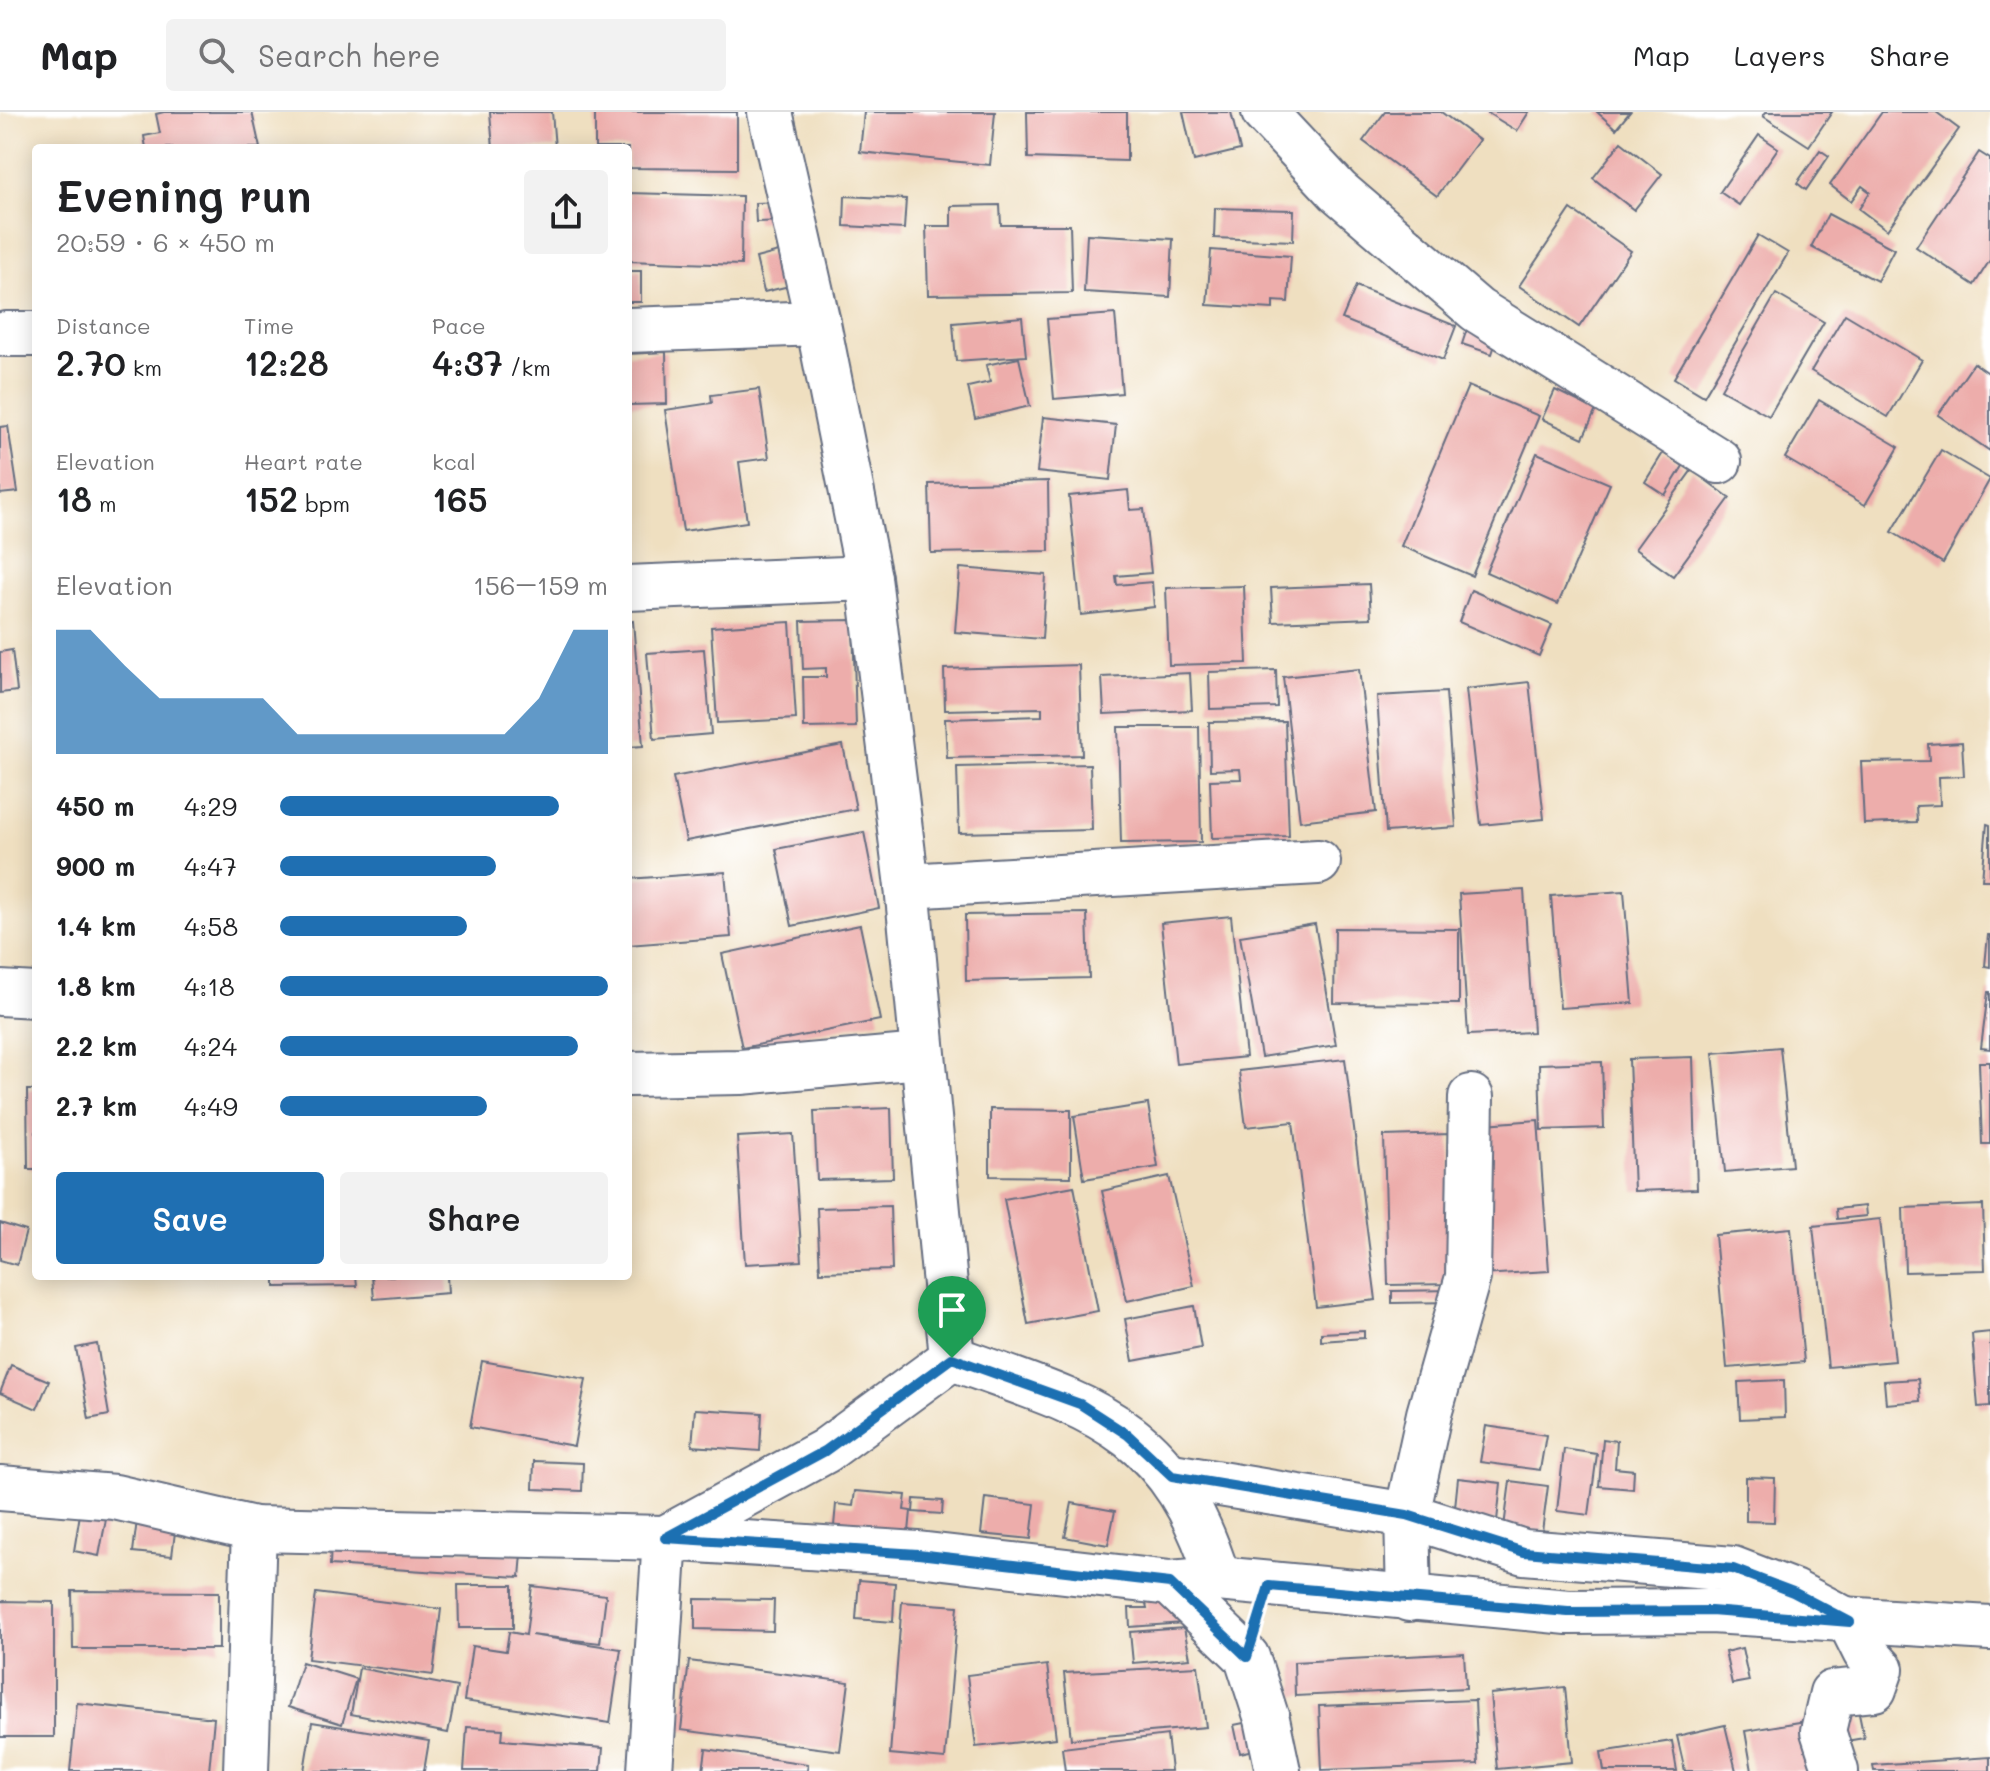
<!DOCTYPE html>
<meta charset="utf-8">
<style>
:root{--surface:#fff;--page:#f2f2f2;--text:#202124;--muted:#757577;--line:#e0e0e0;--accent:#1f6fb2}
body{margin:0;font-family:Mali,sans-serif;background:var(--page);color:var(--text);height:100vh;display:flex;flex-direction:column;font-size:30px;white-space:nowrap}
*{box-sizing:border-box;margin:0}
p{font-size:26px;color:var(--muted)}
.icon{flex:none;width:44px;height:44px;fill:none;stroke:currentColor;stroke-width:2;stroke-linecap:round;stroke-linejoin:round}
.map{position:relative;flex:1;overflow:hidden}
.panel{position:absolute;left:32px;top:32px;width:600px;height:1136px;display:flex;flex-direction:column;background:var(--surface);border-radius:8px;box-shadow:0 4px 20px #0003}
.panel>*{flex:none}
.pin{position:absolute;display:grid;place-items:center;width:68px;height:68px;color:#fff;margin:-82px -34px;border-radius:50% 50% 50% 0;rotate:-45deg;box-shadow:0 0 8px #0007}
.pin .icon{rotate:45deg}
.round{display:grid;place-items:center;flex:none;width:84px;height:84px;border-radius:8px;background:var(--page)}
.headline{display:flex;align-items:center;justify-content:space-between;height:136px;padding:0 24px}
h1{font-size:44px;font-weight:600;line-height:60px}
.figures{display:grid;grid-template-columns:repeat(3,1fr);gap:12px;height:136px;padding:8px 24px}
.figures div{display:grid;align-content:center}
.figures b{font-size:34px;font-weight:600}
.figures small{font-size:22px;font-weight:400}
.figures p{font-size:22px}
.chart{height:224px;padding:16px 24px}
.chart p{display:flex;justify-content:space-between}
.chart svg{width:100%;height:144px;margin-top:8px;fill:var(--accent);opacity:.7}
.button{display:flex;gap:16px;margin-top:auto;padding:16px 24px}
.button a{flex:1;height:92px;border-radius:8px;background:var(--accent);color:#fff;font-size:32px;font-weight:600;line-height:92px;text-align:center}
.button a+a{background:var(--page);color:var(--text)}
ul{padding:0 24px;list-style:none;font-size:26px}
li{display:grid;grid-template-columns:128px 96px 1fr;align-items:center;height:60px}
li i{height:20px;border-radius:10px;background:var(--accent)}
header{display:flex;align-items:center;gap:48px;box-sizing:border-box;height:112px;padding:0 40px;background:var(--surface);border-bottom:2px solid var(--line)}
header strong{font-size:38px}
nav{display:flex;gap:44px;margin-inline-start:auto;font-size:28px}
.search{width:560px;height:72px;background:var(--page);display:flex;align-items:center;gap:20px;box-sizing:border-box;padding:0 28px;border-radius:8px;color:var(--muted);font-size:30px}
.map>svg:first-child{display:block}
</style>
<header>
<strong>Map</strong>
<div class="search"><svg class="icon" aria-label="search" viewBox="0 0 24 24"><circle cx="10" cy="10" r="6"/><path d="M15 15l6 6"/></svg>Search here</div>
<nav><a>Map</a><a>Layers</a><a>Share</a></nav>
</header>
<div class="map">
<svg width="1990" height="1659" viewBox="0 0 1990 1659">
<rect width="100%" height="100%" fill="#fff"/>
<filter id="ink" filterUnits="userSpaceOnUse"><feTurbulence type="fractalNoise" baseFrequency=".0125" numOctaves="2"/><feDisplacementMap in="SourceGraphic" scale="16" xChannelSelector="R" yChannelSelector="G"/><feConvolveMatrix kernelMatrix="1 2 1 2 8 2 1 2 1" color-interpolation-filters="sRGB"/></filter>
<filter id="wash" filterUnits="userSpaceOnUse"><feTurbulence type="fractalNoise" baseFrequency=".006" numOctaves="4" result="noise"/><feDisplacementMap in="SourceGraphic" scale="32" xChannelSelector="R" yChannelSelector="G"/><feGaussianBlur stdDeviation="1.8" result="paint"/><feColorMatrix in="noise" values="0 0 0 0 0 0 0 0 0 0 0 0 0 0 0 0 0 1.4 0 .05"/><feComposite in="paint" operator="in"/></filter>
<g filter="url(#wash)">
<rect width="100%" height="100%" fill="#efdfc0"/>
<g id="blocks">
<g fill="#edadab">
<polygon points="164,0 252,0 260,36 146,36 144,24 160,21 156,2"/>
<polygon points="490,0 552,0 555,36 493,36"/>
<polygon points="595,0 737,0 737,57 628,56 628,36 595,36"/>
<polygon points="864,0 995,0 990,53 860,40"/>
<polygon points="1027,0 1127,0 1127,49 1028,46"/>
<polygon points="1183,0 1231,0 1240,38 1194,49"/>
<polygon points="1385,0 1441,0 1479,28 1437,84 1363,29"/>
<polygon points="1486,0 1529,0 1517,19"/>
<polygon points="1597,0 1630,0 1616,17"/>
<polygon points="1766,0 1832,0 1809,34 1763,4"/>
<polygon points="1882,0 1936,0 1959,17 1887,118 1859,97 1870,80 1862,74 1851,89 1830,73"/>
<polygon points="1759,23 1778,36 1739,93 1720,80"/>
<polygon points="1621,30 1662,62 1634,98 1593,66"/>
<polygon points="1820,38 1829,44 1806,78 1797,71"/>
<polygon points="1979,40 1990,47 1990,148 1974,173 1916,135"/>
<polygon points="628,81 742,84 741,153 628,149"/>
<polygon points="845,84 906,87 904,117 844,114"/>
<polygon points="786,90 787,109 756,110 755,91"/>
<polygon points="1000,93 1001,113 1070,113 1072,181 928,183 926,114 951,114 951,94"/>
<polygon points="1215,96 1294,98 1293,129 1214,126"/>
<polygon points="1571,97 1631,139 1579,215 1519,174"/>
<polygon points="1828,102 1894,137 1877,169 1811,135"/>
<polygon points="1087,122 1173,127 1170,185 1084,180"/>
<polygon points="1758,123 1788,141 1704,284 1674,266"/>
<polygon points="794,136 802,171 764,180 756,146"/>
<polygon points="1211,138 1291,144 1288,190 1273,189 1273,197 1207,193"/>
<rect x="628" y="159" width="13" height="31"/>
<polygon points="1356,174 1456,214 1443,248 1342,207"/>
<polygon points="1776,182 1824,210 1769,304 1721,277"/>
<polygon points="1115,202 1122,281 1054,287 1047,207"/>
<polygon points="1845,202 1922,248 1888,305 1811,259"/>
<polygon points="1022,205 1026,244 956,249 953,211"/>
<polygon points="1468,214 1498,223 1492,242 1462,232"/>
<polygon points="666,240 667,292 628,293 628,242"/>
<polygon points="1019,246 1030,294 975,307 968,275 990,270 986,253"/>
<polygon points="1974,251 1990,262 1990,339 1938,303"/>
<polygon points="1468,274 1539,304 1472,464 1401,434"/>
<polygon points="759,277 769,346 739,350 747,410 683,419 665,298 712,291 711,283"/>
<polygon points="1555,278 1596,298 1583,326 1542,307"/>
<polygon points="1819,288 1899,335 1865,393 1785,346"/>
<polygon points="1043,305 1116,313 1110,368 1037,360"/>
<polygon points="8,314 18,380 0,382 0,315"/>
<polygon points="1941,338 1990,367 1943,451 1892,420"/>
<polygon points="1537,341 1610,372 1558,492 1486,460"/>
<polygon points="1663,341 1683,354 1665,383 1645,370"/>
<polygon points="1692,358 1730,386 1673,464 1635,437"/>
<polygon points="1048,369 1049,439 931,441 929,372"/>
<polygon points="1128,378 1130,398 1144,397 1151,461 1116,464 1117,473 1152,470 1154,495 1081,503 1069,384"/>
<polygon points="960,456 1046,463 1042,527 955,520"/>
<polygon points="1369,472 1371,506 1273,510 1271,476"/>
<polygon points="1244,474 1247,551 1169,553 1166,476"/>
<polygon points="1471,478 1552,513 1539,544 1459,510"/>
<polygon points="853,508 856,615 804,616 803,565 826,565 826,556 803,557 801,509"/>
<polygon points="633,509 643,634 628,635 628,510"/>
<polygon points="790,510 796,607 717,611 711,515"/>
<polygon points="704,537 711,622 654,627 647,541"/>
<polygon points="12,538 17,579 0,581 0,540"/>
<polygon points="1079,553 1082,643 947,646 945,607 1042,604 1042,596 945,598 944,557"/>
<polygon points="1359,557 1376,700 1300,709 1283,565"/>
<polygon points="1276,558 1277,595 1210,597 1209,560"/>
<polygon points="1190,561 1192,598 1104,602 1102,565"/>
<polygon points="1529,570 1544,707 1481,713 1466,577"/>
<polygon points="1446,580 1456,715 1386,720 1377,584"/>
<polygon points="1285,609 1289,724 1212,726 1210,668 1241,667 1240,657 1210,658 1209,610"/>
<polygon points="1118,615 1199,615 1201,730 1121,731"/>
<polygon points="1962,630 1964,664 1939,665 1940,693 1916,694 1917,710 1864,712 1861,650 1929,649 1928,632"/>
<polygon points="843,633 856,697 686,729 673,665"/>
<polygon points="1090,652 1092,718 959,721 957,655"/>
<polygon points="1987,712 1990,713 1990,768 1982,768"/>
<polygon points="864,720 879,796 792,814 776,737"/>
<polygon points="725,760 731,825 628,833 628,767"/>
<polygon points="1524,778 1533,920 1468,923 1459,782"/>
<polygon points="1624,779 1633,891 1560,896 1551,784"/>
<polygon points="1087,801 1089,866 966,869 965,803"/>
<polygon points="1231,804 1246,945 1176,952 1161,811"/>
<polygon points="1315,812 1336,933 1261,945 1240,824"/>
<polygon points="860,813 880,908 742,936 722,842"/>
<polygon points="1335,816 1459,817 1459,892 1334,891"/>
<polygon points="1988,823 1990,823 1990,855 1985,854"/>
<polygon points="1988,880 1990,880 1990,937 1981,936"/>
<polygon points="1780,935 1792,1054 1725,1060 1713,941"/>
<polygon points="1693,945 1697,1077 1634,1079 1629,947"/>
<polygon points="1345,947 1376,1188 1316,1195 1293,1010 1246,1015 1239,959"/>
<polygon points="1602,950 1604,1016 1541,1018 1539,952"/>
<polygon points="1979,950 1990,950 1990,1032 1982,1032"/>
<polygon points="27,978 36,978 36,1057 28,1057"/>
<polygon points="1148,992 1158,1055 1084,1067 1074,1004"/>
<polygon points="891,996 893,1066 817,1068 814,999"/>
<polygon points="990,997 1071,998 1071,1065 990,1064"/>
<polygon points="1538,1008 1549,1159 1482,1163 1471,1013"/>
<polygon points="793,1022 802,1149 745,1152 737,1025"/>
<polygon points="1450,1022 1455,1172 1388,1173 1384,1024"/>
<polygon points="1169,1064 1194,1174 1127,1189 1102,1079"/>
<polygon points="1074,1074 1098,1199 1028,1212 1004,1087"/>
<polygon points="1983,1093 1985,1158 1905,1160 1903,1096"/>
<polygon points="890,1094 892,1158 820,1160 817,1096"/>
<polygon points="1865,1094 1866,1104 1837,1107 1836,1097"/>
<polygon points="1880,1107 1895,1249 1828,1255 1813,1114"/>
<polygon points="0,1111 26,1119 17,1153 0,1148"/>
<polygon points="1791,1116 1804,1250 1727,1256 1715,1123"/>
<polygon points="275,1164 356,1164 357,1174 275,1175"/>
<polygon points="372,1164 447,1164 448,1181 374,1187"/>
<polygon points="1454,1178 1454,1190 1392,1191 1392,1179"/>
<polygon points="1194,1194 1201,1236 1133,1249 1125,1207"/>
<polygon points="1364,1219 1364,1226 1321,1229 1321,1221"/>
<polygon points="1990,1220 1990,1294 1978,1295 1972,1222"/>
<polygon points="97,1232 109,1303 89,1307 76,1236"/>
<polygon points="482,1249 586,1267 574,1334 470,1315"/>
<polygon points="11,1253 49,1269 37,1297 0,1281"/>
<polygon points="1918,1267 1920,1289 1886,1292 1884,1269"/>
<polygon points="1784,1268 1785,1305 1740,1307 1738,1270"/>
<polygon points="695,1297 762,1301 760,1339 692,1334"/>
<polygon points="1486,1314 1546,1323 1540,1358 1480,1350"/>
<polygon points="1603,1327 1617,1329 1615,1356 1634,1358 1633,1377 1599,1374"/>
<polygon points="1564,1337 1597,1342 1589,1403 1557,1399"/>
<polygon points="534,1349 583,1351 582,1379 533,1377"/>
<polygon points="1746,1365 1775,1366 1774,1410 1746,1409"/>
<polygon points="1458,1366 1501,1371 1497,1409 1454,1405"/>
<polygon points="1510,1369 1548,1374 1542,1420 1504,1415"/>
<polygon points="855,1379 906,1383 904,1398 911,1399 909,1420 834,1414 836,1392 853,1394"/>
<polygon points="985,1386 1035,1392 1031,1427 981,1422"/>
<polygon points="914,1387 943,1389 942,1402 913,1400"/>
<polygon points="1072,1391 1115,1399 1108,1433 1065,1425"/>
<polygon points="80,1402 106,1407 99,1444 74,1439"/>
<polygon points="137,1408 176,1412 172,1444 133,1440"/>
<polygon points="331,1430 522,1442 520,1465 330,1453"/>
<polygon points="859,1468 895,1471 893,1510 856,1507"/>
<polygon points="458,1473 513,1473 513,1516 459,1516"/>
<polygon points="532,1474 606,1483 600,1531 531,1523 621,1537 610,1611 464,1589 472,1534 506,1539 509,1520 526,1523"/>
<polygon points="72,1479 219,1480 219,1537 73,1537"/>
<polygon points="316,1481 441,1497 433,1563 308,1547"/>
<polygon points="1172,1485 1183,1511 1130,1515 1129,1496 1147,1496 1145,1487"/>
<polygon points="695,1487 774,1488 773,1519 695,1517"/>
<polygon points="0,1489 54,1490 54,1625 0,1625"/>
<polygon points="902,1490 958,1494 945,1647 890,1642"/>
<polygon points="1184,1516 1190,1546 1133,1551 1130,1520"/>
<polygon points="1742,1536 1749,1569 1732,1572 1725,1540"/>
<polygon points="1464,1541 1466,1576 1295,1584 1294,1550"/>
<polygon points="689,1549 849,1570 840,1639 681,1618"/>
<polygon points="302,1550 356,1567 342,1612 288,1595"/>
<polygon points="1047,1553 1056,1626 976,1635 967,1563"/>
<polygon points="1198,1554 1206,1615 1071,1627 1064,1561"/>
<polygon points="359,1556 457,1575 448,1621 351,1602"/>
<polygon points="1565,1575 1572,1650 1497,1657 1490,1582"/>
<polygon points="1475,1588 1478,1652 1322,1658 1319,1594"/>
<polygon points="77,1591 214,1606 209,1659 70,1659"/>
<polygon points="1858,1597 1864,1626 1846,1629 1841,1600"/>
<polygon points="1258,1608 1264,1636 1240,1641 1234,1613"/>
<polygon points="1806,1609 1814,1659 1752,1659 1745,1619"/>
<polygon points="312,1610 429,1629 424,1659 304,1659"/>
<polygon points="1725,1613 1736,1659 1685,1659 1677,1624"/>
<polygon points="467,1615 503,1617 502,1628 603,1636 601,1659 464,1659"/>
<polygon points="1167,1623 1171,1659 1065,1659 1062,1636"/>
<polygon points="1672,1629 1677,1659 1604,1659 1601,1640"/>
<polygon points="706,1637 808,1652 807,1659 703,1659"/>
<polygon points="1990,1645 1990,1659 1874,1659 1873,1653"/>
</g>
</g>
</g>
<g filter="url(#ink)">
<use href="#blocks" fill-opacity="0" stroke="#656d80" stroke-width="2"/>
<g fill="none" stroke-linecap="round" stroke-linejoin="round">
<defs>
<g id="street">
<polyline points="770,0 818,211 869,466 907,774 952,1246"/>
<polyline points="1264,0 1338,79 1477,198 1719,349"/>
<polyline points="628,218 818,211"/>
<polyline points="6,222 36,222"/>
<polyline points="628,476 869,466"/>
<polyline points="907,774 1318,750"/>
<polyline points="0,881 36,883"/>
<polyline points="628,962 741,960 921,944"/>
<path d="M952 1246C1091 1296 1170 1312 1218 1467"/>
<polyline points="1172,1364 1407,1403 1524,1440 1733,1457 1793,1480 1850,1510 1865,1540 1881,1557 1874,1577 1832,1581 1823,1619 1836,1659"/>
<polyline points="0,1376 115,1385 254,1417 665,1426 918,1442 1170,1471 1218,1467 1568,1500 1711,1499 1990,1516"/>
<polyline points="1170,1471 1247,1545 1267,1607 1278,1659"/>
<polyline points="1409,1487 1407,1403 1429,1302 1468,1165 1471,985"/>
<polyline points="246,1659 254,1417"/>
<polyline points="650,1659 665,1426 825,1339 952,1246"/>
</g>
</defs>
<use href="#street" stroke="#656d80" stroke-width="48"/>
<use href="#street" stroke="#fff" stroke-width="44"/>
</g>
</g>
<g fill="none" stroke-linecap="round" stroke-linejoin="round" filter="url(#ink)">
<defs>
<polygon id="route" points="952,1246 1080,1292 1128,1323 1172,1364 1407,1403 1524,1440 1733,1457 1793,1480 1850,1510 1711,1499 1568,1500 1269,1474 1247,1545 1170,1471 918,1442 665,1426 825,1339"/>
</defs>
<use href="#route" stroke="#fff" stroke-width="16"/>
<use href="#route" stroke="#1f6fb2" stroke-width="10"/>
</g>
</svg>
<div class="pin" style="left:952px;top:1246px;background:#1e9e55"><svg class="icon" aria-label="arrive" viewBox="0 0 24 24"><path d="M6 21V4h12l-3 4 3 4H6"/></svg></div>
<section class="panel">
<div class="headline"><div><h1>Evening run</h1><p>20:59 · 6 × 450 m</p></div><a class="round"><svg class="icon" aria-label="share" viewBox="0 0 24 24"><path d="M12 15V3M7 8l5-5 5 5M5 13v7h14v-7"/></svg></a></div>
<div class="figures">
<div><p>Distance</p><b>2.70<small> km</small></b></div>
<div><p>Time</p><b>12:28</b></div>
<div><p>Pace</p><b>4:37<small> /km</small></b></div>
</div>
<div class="figures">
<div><p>Elevation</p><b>18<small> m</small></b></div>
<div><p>Heart rate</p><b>152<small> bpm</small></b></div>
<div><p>kcal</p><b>165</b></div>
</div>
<div class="chart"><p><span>Elevation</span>156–159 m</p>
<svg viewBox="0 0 160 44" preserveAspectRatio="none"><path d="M0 44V6L10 6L20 17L30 27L40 27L50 27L60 27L70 38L80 38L90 38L100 38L110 38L120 38L130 38L140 27L150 6L160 6V44z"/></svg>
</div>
<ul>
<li><b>450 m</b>4:29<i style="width:85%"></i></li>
<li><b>900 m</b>4:47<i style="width:66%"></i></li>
<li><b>1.4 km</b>4:58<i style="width:57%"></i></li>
<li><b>1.8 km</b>4:18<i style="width:100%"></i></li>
<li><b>2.2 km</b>4:24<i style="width:91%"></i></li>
<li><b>2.7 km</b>4:49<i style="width:63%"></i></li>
</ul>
<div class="button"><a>Save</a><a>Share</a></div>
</section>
</div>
